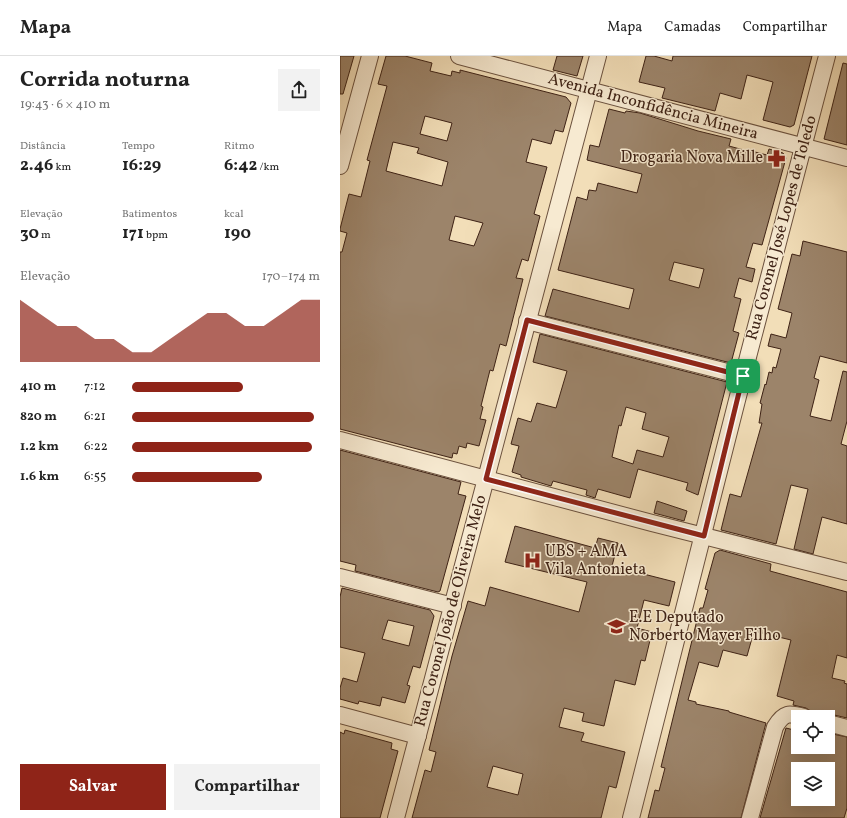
<!DOCTYPE html>
<html lang="pt">
<meta charset="utf-8">
<style>
:root{--surface:#fff;--page:#f2f2f2;--text:#222;--muted:#767676;--line:#e0e0e0;--accent:#8f2418}
body{margin:0;font-family:Vollkorn,serif;background:var(--page);color:var(--text);height:100vh;display:flex;flex-direction:column;font-size:15px;white-space:nowrap}
*{box-sizing:border-box;margin:0}
p{font-size:13px;color:var(--muted)}
.icon{flex:none;width:22px;height:22px;fill:none;stroke:currentColor;stroke-width:2;stroke-linecap:round;stroke-linejoin:round}
.map{position:relative;flex:1;overflow:hidden}
.details{display:flex;flex-direction:column;background:var(--surface);width:340px}
.details>*{flex:none}
.tools{position:absolute;left:451px;top:654px;display:grid;gap:8px}
.tools a{display:grid;place-items:center;width:44px;height:44px;border-radius:0px;background:var(--surface);box-shadow:0 4px 16px #0002;font-size:20px}
.pin{position:absolute;display:grid;place-items:center;width:34px;height:34px;color:#fff;margin:-17px;border-radius:8px;box-shadow:0 2px 6px #0006}
.round{display:grid;place-items:center;flex:none;width:42px;height:42px;border-radius:0px;background:var(--page)}
.summary{display:flex;align-items:center;justify-content:space-between;height:68px;padding:0 20px}
h1{font-size:22px;font-weight:700;line-height:30px}
.stats{display:grid;grid-template-columns:repeat(3,1fr);gap:6px;height:68px;padding:4px 20px}
.stats div{display:grid;align-content:center}
.stats b{font-size:17px;font-weight:700}
.stats small{font-size:11px;font-weight:400}
.stats p{font-size:11px}
.chart{height:112px;padding:8px 20px}
.chart p{display:flex;justify-content:space-between}
.chart svg{width:100%;height:72px;margin-top:4px;fill:var(--accent);opacity:.7}
.button{display:flex;gap:8px;margin-top:auto;padding:8px 20px}
.button a{flex:1;height:46px;border-radius:0px;background:var(--accent);color:#fff;font-size:16px;font-weight:700;line-height:46px;text-align:center}
.button a+a{background:var(--page);color:var(--text)}
ul{padding:0 20px;list-style:none;font-size:13px}
li{display:grid;grid-template-columns:64px 48px 1fr;align-items:center;height:30px}
li i{height:10px;border-radius:5px;background:var(--accent)}
header{display:flex;align-items:center;gap:24px;box-sizing:border-box;height:56px;padding:0 20px;background:var(--surface);border-bottom:1px solid var(--line)}
header strong{font-size:19px}
nav{display:flex;gap:22px;margin-inline-start:auto;font-size:14px}
main{display:flex;flex:1;min-height:0}
.map>svg:first-child{display:block}
</style>
<header>
<strong>Mapa</strong>
<nav><a>Mapa</a><a>Camadas</a><a>Compartilhar</a></nav>
</header>
<main>
<section class="details">
<div class="summary"><div><h1>Corrida noturna</h1><p>19:43 · 6 × 410 m</p></div><a class="round"><svg class="icon" aria-label="share" viewBox="0 0 24 24"><path d="M12 15V3M7 8l5-5 5 5M5 13v7h14v-7"/></svg></a></div>
<div class="stats">
<div><p>Distância</p><b>2.46<small> km</small></b></div>
<div><p>Tempo</p><b>16:29</b></div>
<div><p>Ritmo</p><b>6:42<small> /km</small></b></div>
</div>
<div class="stats">
<div><p>Elevação</p><b>30<small> m</small></b></div>
<div><p>Batimentos</p><b>171<small> bpm</small></b></div>
<div><p>kcal</p><b>190</b></div>
</div>
<div class="chart"><p><span>Elevação</span>170–174 m</p>
<svg viewBox="0 0 160 44" preserveAspectRatio="none"><path d="M0 44V6L10 14L20 22L30 22L40 30L50 30L60 38L70 38L80 30L90 22L100 14L110 14L120 22L130 22L140 14L150 6L160 6V44z"/></svg>
</div>
<ul>
<li><b>410 m</b>7:12<i style="width:59%"></i></li>
<li><b>820 m</b>6:21<i style="width:97%"></i></li>
<li><b>1.2 km</b>6:22<i style="width:96%"></i></li>
<li><b>1.6 km</b>6:55<i style="width:69%"></i></li>
</ul>
<div class="button"><a>Salvar</a><a>Compartilhar</a></div>
</section>
<div class="map">
<svg width="507" height="762" viewBox="0 0 507 762">
<rect width="100%" height="100%" fill="#f2deb8"/>
<filter id="stains"><feTurbulence type="fractalNoise" baseFrequency=".005" numOctaves="4"/><feColorMatrix values="0 0 0 0 .2 0 0 0 0 .09 0 0 0 0 .02 0 0 0 .5 -.17"/></filter>
<radialGradient id="worn" r=".72"><stop offset=".6" stop-color="#630" stop-opacity="0"/><stop offset="1" stop-color="#630" stop-opacity=".3"/></radialGradient>
<g fill="#9c846a" stroke="#3e2215" fill-rule="evenodd">
<polygon points="0,0 14,0 3,38 0,38"/>
<path d="M46 0H65L92 7 90 15 111 20 112 15 120 17V14L226 41 231 47 223 76 215 74 211 88 192 83 186 106 207 111 194 158 200 160 188 205 182 203 176 222 183 223 166 290 160 288 153 315 150 314 141 350 143 351 140 363 146 364 139 390 127 387 126 392 119 390 117 398 113 397 112 402 0 373V196H2L7 177 0 175V173L9 138 21 141 30 105 27 104 47 30 38 28ZM85 60 112 67 107 85 80 78ZM53 86 79 92 77 97 108 106 102 130 46 115ZM115 160 143 167 134 190 109 184Z"/>
<polygon points="217,0 243,0 237,20 213,14"/>
<polygon points="306,0 314,0 332,5 333,0 472,0 454,69 450,71 423,64 433,26 407,19 401,43 380,37 375,55 322,42 325,32 299,26"/>
<polygon points="503,7 507,8 507,89 484,83"/>
<path d="M269 53 285 57 286 55 300 57 358 75 391 83 389 90 411 96V95L427 99 429 93 443 97 446 102 422 189 413 187 406 211 415 213 412 226 399 222 394 241 401 243 393 275 399 277 391 307 205 260 213 233 289 253 294 233 218 214 237 141 247 144 249 134 256 135 258 127 297 137 302 118 247 104 250 89 259 91ZM334 206 364 213 359 232 329 224Z"/>
<polygon points="463,185 507,196 507,307 480,300 474,322 479,324 470,360 491,365 503,315 507,316 507,365 501,388 507,390 507,468 482,461 473,498 454,493 468,433 451,429 436,488 381,474 390,438 401,441 422,367 419,367 422,348 420,347 425,328 426,329 429,316 432,317 433,311 436,312 441,293 428,290 431,278 446,282 452,257 438,253 452,198 460,200"/>
<path d="M200 278 387 326 358 439 346 434 348 427 298 413 290 442 258 433 255 442 246 439 247 434 213 425 211 430 181 421V419L172 416 179 390 171 388 178 362 191 366 197 347 216 352 227 315 193 306ZM286 351 306 357 302 373 329 381 323 401 297 394 293 408 272 401 279 369 281 370Z"/>
<polygon points="0,394 121,426 118,438 126,440 100,535 98,536 15,515 16,509 0,505"/>
<polygon points="317,445 347,455 344,465 314,457"/>
<path d="M175 470 255 492 258 482 278 487 272 510 335 526 329 550 304 544 297 572 312 576 305 605 301 604 295 629 275 624 264 670 242 665 244 657 224 652 219 671 244 677 241 685 285 696 276 732 269 730 261 762H72L85 714 91 716 96 696 89 694 112 600 128 545 145 550 150 531 239 556 247 526 165 506ZM153 710 183 718 178 739 147 731Z"/>
<polygon points="380,494 431,508 430,515 507,536 507,602 497,599 492,622 505,625 504,627 507,628 507,662 490,658 483,659 472,656 466,652 453,649 454,645 437,640 451,584 414,575 407,600 383,594 378,611 359,606 348,644 356,646 356,648 389,655 389,656 426,667 401,762 308,762 315,734 319,735 325,712 321,711 357,564 360,552 363,552 368,534 365,533 375,497"/>
<path d="M2 532 90 554 94 560 80 612 73 610 67 629 70 630 65 647 42 641 40 650 19 645 18 648 0 643V632L3 622 17 626 25 597 0 591V541ZM48 564 74 570 69 590 42 583Z"/>
<path d="M446 672 458 675V691H488V677L507 681V752L504 762H420ZM458 713H488V743H458Z"/>
<polygon points="5,674 52,687 51,693 58,695 40,762 0,762 0,676 4,678"/>
</g>
<g fill="none" stroke-linecap="round" stroke-linejoin="round">
<defs>
<g id="minor">
<polyline points="119,0 507,102"/>
<polyline points="0,110 30,0"/>
<polyline points="187,265 403,320"/>
<polyline points="0,384 312,467 507,516"/>
<polyline points="0,521 113,550"/>
<polyline points="0,659 78,680"/>
<polyline points="488,667 507,672"/>
<polyline points="56,762 258,0"/>
<polyline points="291,762 409,297 487,0"/>
<path d="M410 762 435 671C444 656 449 657 464 661"/>
</g>
</defs>
<use href="#minor" stroke="#6b513e" stroke-width="18"/>
<use href="#minor" stroke="#f7ead1" stroke-width="16"/>
</g>
<g fill="none" stroke-linecap="round" stroke-linejoin="round">
<defs>
<polygon id="route" points="187,264 403,320 364,480 146,423"/>
</defs>
<use href="#route" stroke="#fff" stroke-width="8"/>
<use href="#route" stroke="#8f2418" stroke-width="5"/>
</g>
<defs>
<symbol id="pharmacy-bare" viewBox="-9 -9 18 18"><path d="M-2-6h4v4h4v4h-4v4h-4v-4h-4v-4h4Z" fill="#8f2418" stroke="#f7ead1" stroke-width="2.5" paint-order="stroke"/></symbol>
<symbol id="hospital-bare" viewBox="-9 -9 18 18"><path d="M-5-5h3v3.5h4V-5h3V5h-3V1.5h-4V5h-3Z" fill="#8f2418" stroke="#f7ead1" stroke-width="2.5" paint-order="stroke"/></symbol>
<symbol id="school-bare" viewBox="-9 -9 18 18"><path d="M0-5L7-2L0 1L-7-2ZM-4 1L0 2.5L4 1V4Q0 6-4 4Z" fill="#8f2418" stroke="#f7ead1" stroke-width="2.5" paint-order="stroke"/></symbol>
</defs>
<g fill-rule="evenodd">
<use href="#pharmacy-bare" x="424" y="90" width="25" height="25"/>
<use href="#hospital-bare" x="180" y="492" width="25" height="25"/>
<use href="#school-bare" x="264" y="558" width="25" height="25"/>
</g>
<g text-anchor="middle" dominant-baseline="central" stroke-width="3" stroke-linejoin="round" paint-order="stroke">
<g font-size="16" fill="#3e2215" stroke="#f7ead1">
<text transform="translate(313 51) rotate(15)">Avenida Inconfidência Mineira</text>
<text transform="translate(442 172) rotate(-75)">Rua Coronel José Lopes de Toledo</text>
<text transform="translate(111 555) rotate(-75)">Rua Coronel João de Oliveira Melo</text>
</g>
<g font-size="16" fill="#3e2215" stroke="#f7ead1" text-anchor="start">
<text x="423" y="102" text-anchor="end">Drogaria Nova Mille</text>
<text x="205" y="496">UBS + AMA<tspan x="205" dy="18">Vila Antonieta</tspan></text>
<text x="289" y="562">E.E Deputado<tspan x="289" dy="18">Norberto Mayer Filho</tspan></text>
</g>
</g>
<rect width="100%" height="100%" filter="url(#stains)"/>
<rect width="100%" height="100%" fill="url(#worn)"/>
</svg>
<div class="tools">
<a><svg class="icon" aria-label="locate" viewBox="0 0 24 24"><circle cx="12" cy="12" r="6"/><path d="M12 2v4M12 18v4M2 12h4M18 12h4"/></svg></a>
<a><svg class="icon" aria-label="layers" viewBox="0 0 24 24"><path d="M12 4l9 5-9 5-9-5zM3 14l9 5 9-5"/></svg></a>
</div>
<div class="pin" style="left:403px;top:320px;background:#1e9e55"><svg class="icon" aria-label="arrive" viewBox="0 0 24 24"><path d="M6 21V4h12l-3 4 3 4H6"/></svg></div>
</div>
</main>
